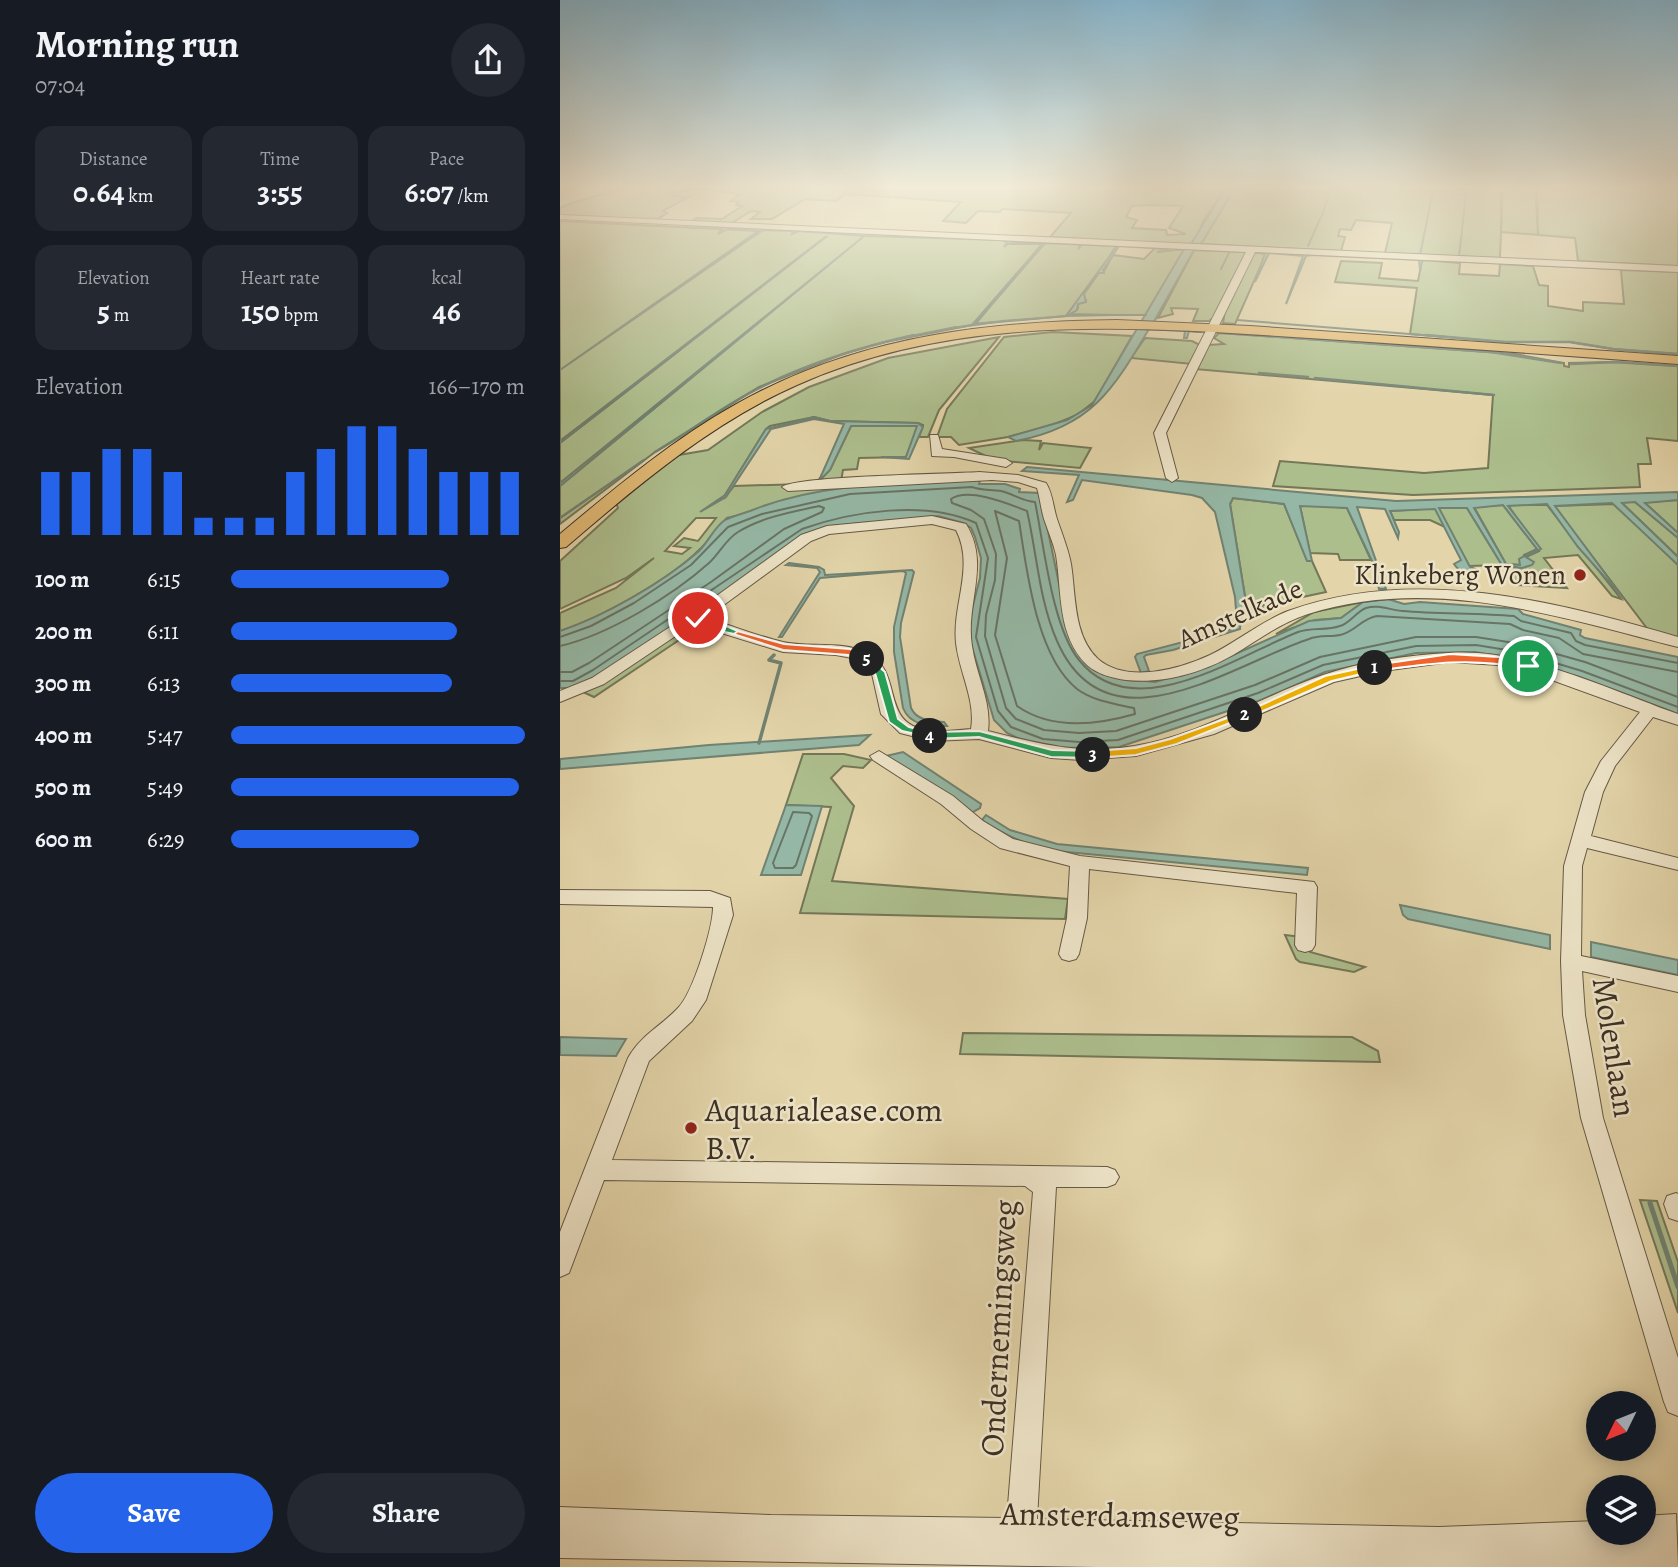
<!DOCTYPE html>
<meta charset="utf-8">
<style>
:root{--surface:#171b24;--page:#242831;--text:#f1f3f6;--muted:#9ea1a6;--accent:#2563eb}
body{margin:0;font-family:Alegreya,serif;background:var(--page);color:var(--text);height:100vh;display:flex;flex-direction:column;font-size:26px;white-space:nowrap}
*{box-sizing:border-box;margin:0}
p{font-size:23px;color:var(--muted)}
.icon{flex:none;width:38px;height:38px;fill:none;stroke:currentColor;stroke-width:2;stroke-linecap:round;stroke-linejoin:round}
.map{position:relative;flex:1;overflow:hidden}
.drawer{display:flex;flex-direction:column;background:var(--surface);width:560px}
.drawer>*{flex:none}
.needle{width:46px;rotate:227deg}
.buttons{position:absolute;left:1026px;top:1391px;display:grid;gap:14px}
.buttons a{display:grid;place-items:center;width:70px;height:70px;border-radius:50%;background:var(--surface);box-shadow:0 4px 18px #0003;font-size:35px}
.pin{position:absolute;display:grid;place-items:center;width:60px;height:60px;color:#fff;margin:-30px;border:4px solid #fff;border-radius:50%;box-shadow:0 2px 7px #0007}
.km{position:absolute;width:35px;height:35px;margin:-18px;border-radius:50%;background:#222;color:#fff;font-size:19px;line-height:35px;text-align:center}
.round{display:grid;place-items:center;flex:none;width:74px;height:74px;border-radius:37px;background:var(--page)}
.headline{display:flex;align-items:center;justify-content:space-between;height:119px;padding:0 35px}
h1{font-size:38px;font-weight:600;line-height:52px}
.figures{display:grid;grid-template-columns:repeat(3,1fr);gap:10px;height:119px;padding:7px 35px}
.figures div{display:grid;align-content:center;border-radius:18px;background:var(--page);text-align:center}
.figures b{font-size:30px;font-weight:600}
.figures small{font-size:19px;font-weight:400}
.figures p{font-size:19px}
.chart{height:196px;padding:14px 35px}
.chart p{display:flex;justify-content:space-between}
.chart svg{width:100%;height:126px;margin-top:7px;stroke:var(--accent);stroke-width:6}
.button{display:flex;gap:14px;margin-top:auto;padding:14px 35px}
.button a{flex:1;height:80px;border-radius:42px;background:var(--accent);color:#fff;font-size:28px;font-weight:600;line-height:80px;text-align:center}
.button a+a{background:var(--page);color:var(--text)}
ul{padding:0 35px;list-style:none;font-size:23px}
li{display:grid;grid-template-columns:112px 84px 1fr;align-items:center;height:52px}
li i{height:18px;border-radius:9px;background:var(--accent)}
main{display:flex;flex:1;min-height:0}
.map>svg:first-child{display:block}
</style>
<main>
<section class="drawer">
<div class="headline"><div><h1>Morning run</h1><p>07:04</p></div><a class="round"><svg class="icon" aria-label="share" viewBox="0 0 24 24"><path d="M12 15V3M7 8l5-5 5 5M5 13v7h14v-7"/></svg></a></div>
<div class="figures">
<div><p>Distance</p><b>0.64<small> km</small></b></div>
<div><p>Time</p><b>3:55</b></div>
<div><p>Pace</p><b>6:07<small> /km</small></b></div>
</div>
<div class="figures">
<div><p>Elevation</p><b>5<small> m</small></b></div>
<div><p>Heart rate</p><b>150<small> bpm</small></b></div>
<div><p>kcal</p><b>46</b></div>
</div>
<div class="chart"><p><span>Elevation</span>166–170 m</p>
<svg viewBox="0 0 160 44" preserveAspectRatio="none"><path d="M5 44V22M15 44V22M25 44V14M35 44V14M45 44V22M55 44V38M65 44V38M75 44V38M85 44V22M95 44V14M105 44V6M115 44V6M125 44V14M135 44V22M145 44V22M155 44V22"/></svg>
</div>
<ul>
<li><b>100 m</b>6:15<i style="width:74%"></i></li>
<li><b>200 m</b>6:11<i style="width:77%"></i></li>
<li><b>300 m</b>6:13<i style="width:75%"></i></li>
<li><b>400 m</b>5:47<i style="width:100%"></i></li>
<li><b>500 m</b>5:49<i style="width:98%"></i></li>
<li><b>600 m</b>6:29<i style="width:64%"></i></li>
</ul>
<div class="button"><a>Save</a><a>Share</a></div>
</section>
<div class="map">
<svg width="1118" height="1567" viewBox="0 0 1118 1567">
<rect width="100%" height="100%" fill="#e3d4a9"/>
<filter id="stains"><feTurbulence type="fractalNoise" baseFrequency=".00286" numOctaves="4"/><feColorMatrix values="0 0 0 0 .2 0 0 0 0 .09 0 0 0 0 .02 0 0 0 .5 -.17"/></filter>
<radialGradient id="worn" r=".72"><stop offset=".6" stop-color="#630" stop-opacity="0"/><stop offset="1" stop-color="#630" stop-opacity=".3"/></radialGradient>
<g fill="#adbe8d" stroke="#747758" stroke-width="2" fill-rule="evenodd">
<path d="M21 186H667L644 220 633 245 490 237 511 213 442 209 440 212 418 211 406 223 383 221 401 202 286 194 276 201 245 199 212 219H191L200 212 191 211 172 223 132 221 137 218 162 219 182 206 176 205 179 202 171 201 180 194C165 193 132 183 112 195L128 197 103 211 107 213 96 220 0 215V208C19 198 35 199 54 189ZM589 205 623 206 609 228 626 234 607 235 606 230 572 228 577 220 566 217 572 206Z"/>
<polygon points="676,186 941,186 941,232 943,186 975,186 978,234 977,186 1118,186 1118,266 1018,261 1015,238 941,232 940,258 825,253 832,223 796,220 791,230 780,229 778,236 785,237 781,251 641,244"/>
<polygon points="0,221 198,231 186,241 203,230 217,230 443,240 448,241 447,244 483,244 428,308 485,243 556,246 539,273 543,273 553,255 584,259 596,247 608,249 597,252 625,249 586,315 510,315 518,308 518,304 526,301 524,297 506,316 415,324 427,310 412,325 325,342 283,354 199,387 95,452 0,524 0,486 126,382 0,483 0,443 120,350 0,441"/>
<polygon points="634,250 686,252 653,318 649,321 633,321 638,309 611,308 613,314 598,318"/>
<polygon points="693,252 706,254 675,324 663,323 665,310"/>
<polygon points="864,260 900,263 899,274 939,276 940,264 973,266 979,285 988,286 988,306 1023,311 1023,302 1064,304 1061,270 1118,272 1118,354 1053,349 1010,342 945,342 850,334 857,288 775,282 781,261 822,263 819,278 858,281 862,261"/>
<polygon points="493,332 572,336 535,401 517,415 490,426 448,437 399,445 391,437 377,437 387,409 444,337"/>
<polygon points="659,333 955,354 1004,363 1004,366 1009,367 1009,363 1054,362 1118,366 1118,441 1087,438 1091,464 1078,464 1080,487 853,495 713,486 720,461 864,473 928,468 933,395 634,369 648,345 664,344 654,338"/>
<path d="M439 337 379 410 368 437H359L363 425 358 423 270 421 254 417 210 426 206 429 165 495V497L174 486 342 481 167 518C156 528 150 540 139 550 109 580 40 618 0 631V613L56 588 94 558 66 578 0 609V561L58 508 56 503 119 455 148 450 202 412 249 387 328 358ZM136 518H156L138 541 124 538 114 546 130 548 122 554 105 551Z"/>
<polygon points="585,338 632,341 640,345 632,364 571,358"/>
<polygon points="294,424 358,426 346,457 299,458 297,469 283,470 281,481 257,483 261,476 262,478 270,470 291,426"/>
<polygon points="463,440 481,441 479,450 483,443 531,448 520,468 434,460 409,448"/>
<polygon points="673,498 724,504 747,560 752,561 766,592 687,609 670,504"/>
<polygon points="1118,500 1118,533 1084,502 1087,502"/>
<polygon points="1061,502 1075,502 1118,538 1118,557"/>
<polygon points="743,504 787,508 811,560 780,560 778,554 750,553 740,506"/>
<polygon points="1055,504 1118,565 1118,640 1089,631 994,506"/>
<polygon points="943,505 977,549 964,555 961,565 946,564 914,507"/>
<polygon points="948,505 987,505 1061,599 1052,596 1018,555 984,558 1007,588 957,585 942,565 909,566 878,508 907,508 942,565 957,568 967,566 966,557 979,551"/>
<polygon points="875,508 885,527 870,520 834,520 830,511"/>
<polygon points="803,602 781,618 755,620 716,634 754,612"/>
<polygon points="140,626 34,697 23,692 122,628"/>
<polygon points="243,754 284,754 311,760 303,768 283,766 271,778 294,806 272,881 508,899 505,919 240,913 271,807 226,805"/>
<polygon points="725,935 742,937 750,952 805,967 794,972 740,962 736,959"/>
<polygon points="403,1033 792,1037 818,1051 820,1062 400,1054"/>
<polygon points="1080,1200 1097,1201 1118,1262 1118,1313"/>
</g>
<g fill="#95b8a6" stroke="#718272" stroke-width="2" fill-rule="evenodd">
<path d="M667 186H676L641 244 1118 272 864 260 862 261 860 271 859 260 751 255 746 256 726 304 743 256 709 253 695 282 705 253 634 250 591 327 641 332 629 331 627 338H624L625 331 589 329C553 390 531 427 456 441L448 437 507 420 532 405 624 249 597 252 608 249 559 246 543 270 544 273H539L524 294 526 302 518 304 517 310 510 314 551 315 506 316 557 246 523 244 519 248V244L485 243 415 324 444 321 393 328 412 325 483 243 451 242 444 247 447 242 442 240 304 236 239 231 232 234 233 231 203 230 0 370 198 231 169 228 158 234 163 228H129L126 226 128 225 631 244Z"/>
<polygon points="265,237 266,237 0,443 0,441"/>
<polygon points="303,237 0,486 0,483"/>
<polygon points="254,417 270,421 358,423 363,427 349,459 321,457 346,457 357,426 291,426 270,470 262,478 261,476 284,424 254,419 211,429 166,497 140,512 165,495 206,429"/>
<path d="M467 467 836 501 1118 492V500L1085 503 1118 533V538L1075 502 1062 503 1118 557V565L1052 503 995 506 1064 599 1018 547 987 504 948 506 981 549 966 557 974 562 972 565 962 568 942 565 907 508H879L910 567 918 570C909 575 899 572 894 564L901 560 875 509 830 511 839 532 838 538 825 509 797 507 826 589H819L813 563 787 508 740 506 752 561H747L724 504 673 498 670 504 687 609 708 608 681 613 680 629 613 650 586 655 584 657 589 671 581 673 575 657 577 654 673 629 677 622 675 597 655 512 642 498 632 495 522 480 513 500 507 502 519 475 462 471ZM943 505 977 549 959 559 960 565 946 564 914 508Z"/>
<path d="M420 480 419 484H445L460 489 459 492 480 493 507 622 531 667 542 674 558 678 595 682 616 676 662 660 749 621 781 618 803 602 828 599 844 604 860 602 958 609 963 614 1021 630 1020 635 1025 638 1118 657V714L1020 677 957 659 915 652 856 653 765 672 701 700 559 747 499 748 464 741 447 733 434 720 409 637 411 613 420 578 421 558 415 537 411 528 403 523 378 516 272 526 160 595 37 676 14 688H0V631C45 616 102 583 138 552 148 543 154 527 165 520 172 516 182 514 190 511 263 481 343 484 420 480Z"/>
<path d="M229 563 259 567 264 570 265 575 352 570 354 572 341 623 340 637 351 708C357 721 372 721 384 722L387 726C370 726 350 726 343 708L334 652V627L346 573 343 571 260 578 222 637H219L260 572 257 568 226 565Z"/>
<polygon points="310,735 299,745 0,769 0,759 149,745"/>
<polygon points="343,752 421,804 420,808 411,813 326,756"/>
<polygon points="226,805 262,806 241,875 201,875"/>
<path d="M426 815 450 830 497 844 748 868 747 875 486 850C462 843 443 834 422 820Z"/>
<polygon points="840,905 990,935 990,949 848,919 843,915"/>
<polygon points="1031,942 1118,960 1118,975 1031,957"/>
<polygon points="0,1037 65,1039 66,1039 56,1056 0,1055"/>
</g>
<g fill="none" stroke-linecap="round" stroke-linejoin="round">
<g stroke="#687465" stroke-width="2">
<path d="M435 511 459 521C467 571 476 656 517 689 533 701 555 704 574 708L575 714C537 725 491 730 457 706L435 635 447 558Z"/>
<path d="M0 637 31 626 74 603 131 565 168 527 202 514 290 494 412 487C422 491 431 489 441 491 454 494 462 501 475 502 484 545 492 627 519 660 573 728 677 656 738 632 752 627 766 631 780 626 790 623 796 612 806 608 818 604 830 610 842 611 879 614 917 613 954 616L961 621 1011 633 1016 641 1025 645 1118 663"/>
<path d="M0 646C48 635 112 596 149 563 160 553 165 540 178 532 202 517 232 512 259 506L264 508 262 512 224 529 151 582 29 663 12 672H0"/>
<path d="M1118 672 1023 654 999 638 963 630 950 624 817 616C802 618 795 632 780 635 770 637 759 635 749 639 671 665 547 756 497 641 479 600 477 554 467 511 449 504 409 487 391 499L392 503 411 510 424 519 436 554 435 580 426 615 425 636 446 708 456 719 484 730 519 733 556 731 695 685 760 657 856 637H916L961 644 1025 662 1118 697"/>
<path d="M0 681H13L33 670 242 529C293 511 366 500 416 523L428 558 416 637 438 711 451 727 483 739 519 742 558 740 698 693 763 665 856 646 916 645 959 652 1022 671 1118 707"/>
<polygon points="233,812 249,813 252,816 236,865 233,868 215,868 213,863"/>
</g>
<g stroke="#718272" stroke-width="2">
<polyline points="762,215 772,186"/>
<polyline points="902,229 907,186"/>
<polyline points="748,246 761,217"/>
<polyline points="860,255 874,186"/>
<polyline points="899,256 902,231"/>
<polyline points="661,269 670,251"/>
<polyline points="518,315 586,315"/>
<polyline points="677,320 887,337"/>
<polyline points="442,321 507,316"/>
<polyline points="659,333 720,337"/>
<polyline points="346,337 396,327"/>
</g>
<g stroke="#718272" stroke-width="2.5">
<polyline points="694,335 931,352 1001,363"/>
<polyline points="866,335 945,342 1010,342 1053,349 1118,354"/>
<polyline points="1011,364 1054,362 1118,366"/>
<polyline points="699,373 748,377"/>
<polyline points="755,378 934,395"/>
<path d="M95 452C126 434 155 412 186 395 238 366 296 348 354 335"/>
<polyline points="0,518 84,460"/>
</g>
<polyline stroke="#718272" stroke-width="3.5" points="199,743 221,663 209,660 214,655"/>
<polyline stroke="#718272" stroke-width="5" points="1090,1203 1118,1287"/>
<defs>
<g id="minor">
<polygon points="0,215 1118,266 1118,272 695,252 606,433 618,478 612,482 606,478 594,433 686,252 0,219"/>
<polygon points="370,435 378,435 382,449 446,459 452,463 446,467 394,457 372,456"/>
<path d="M419 472 458 475 486 483C493 494 493 507 497 519 502 534 508 548 511 564 516 595 513 636 538 659 567 684 620 669 650 655 677 642 700 622 728 611 855 565 994 601 1118 637V647C996 616 872 575 748 614 720 623 698 640 673 655 642 673 602 684 566 680 552 678 537 674 527 665 497 636 502 592 496 555 493 542 488 531 484 519 481 509 480 498 477 488L458 482 432 480 228 491 222 487C235 476 390 474 419 472Z"/>
<path d="M372 516 406 524C431 564 405 604 412 646 416 675 432 702 428 731 479 744 521 755 574 746 641 735 700 697 763 675 801 662 848 655 889 653 965 648 1047 689 1118 714V725L1093 717 1055 766 1043 792 1031 836 1118 858V870L1027 848 1022 866 1021 956 1118 976V992L1022 971 1025 1015 1043 1118 1118 1358V1416L1108 1412 1104 1402 1021 1118 1003 1015 1001 961 1004 866 1025 792 1041 761 1080 712 964 670 939 665 890 662 823 671 774 682 654 734 576 756 521 760 491 758 419 739 372 741 340 733 321 714 312 674 297 659 276 655 223 652 142 627 123 631 44 684 0 702V691L32 678 113 625 129 621 137 610 241 535 267 526ZM372 524 396 530C415 567 392 604 396 643 399 672 416 700 411 729 399 730 386 732 374 731 316 727 347 673 307 653 282 640 249 648 223 642 197 636 171 625 146 618L251 541 269 534Z"/>
<polygon points="319,751 393,796 423,821 453,839 520,856 754,882 757,887 755,945 752,950 745,952 738,950 735,945 737,893 529,869 527,918 519,954 516,959 509,961 502,959 499,954 507,918 510,866 440,848 411,829 381,804 313,760 310,756"/>
<path d="M0 890 150 891 170 898 173 915 146 1000 132 1021 89 1061 52 1160 547 1167 555 1170 559 1177 555 1184 547 1187H496L477 1519 879 1527 1038 1521V1533H1083V1516L1116 1514 1118 1567H538L0 1558V1507L211 1515 447 1518 473 1192 465 1186 44 1180 9 1273 0 1277V1232L68 1058C80 1036 101 1026 118 1008 133 993 153 928 153 907L0 904Z"/>
<polygon points="1116,1193 1118,1194 1118,1221 1109,1218 1104,1204 1107,1196"/>
</g>
<path id="major" d="M557 320 690 326 1118 356V364C1000 355 883 347 765 339 587 328 405 310 237 385 151 423 77 486 6 547L0 548V534C62 482 127 428 199 392 311 335 434 321 557 320Z"/>
</defs>
<use href="#minor" stroke="#665945" stroke-width="2"/>
<use href="#major" stroke="#3c3024" stroke-width="2"/>
<use href="#minor" fill="#ede3c7" fill-rule="evenodd"/>
<use href="#major" fill="#e2ba74" fill-rule="evenodd"/>
</g>
<linearGradient id="sky" x2="0" y2="1"><stop stop-color="#87b6ce"/><stop offset="0.46" stop-color="#f2ecd8"/><stop offset="1" stop-color="#f2ecd8" stop-opacity="0"/></linearGradient>
<rect width="1118" height="406" fill="url(#sky)"/>
<path fill="#f0652b" stroke="#fff" stroke-width="2" d="M890 654 939 657 973 666 968 669C912 657 871 663 815 671L810 668 815 665Z"/>
<polygon fill="#f5b400" stroke="#fff" stroke-width="2" points="815,665 818,665 818,670 772,681 689,717 679,715 765,676"/>
<polygon fill="#f5b400" stroke="#fff" stroke-width="2" points="681,713 690,715 617,744 576,755 533,758 527,755 533,751 576,748 610,739"/>
<polygon fill="#22a559" stroke="#fff" stroke-width="2" points="419,731 492,750 533,751 538,755 533,758 491,757 419,737 370,739 365,736 370,732"/>
<polygon fill="#22a559" stroke="#fff" stroke-width="2" points="307,656 325,672 338,719 349,727 374,733 374,738 342,731 329,722 315,673 302,659"/>
<polygon fill="#f0652b" stroke="#fff" stroke-width="2" points="170,629 224,644 290,649 312,659 307,662 288,655 223,650 170,633"/>
<polygon fill="#22a559" stroke="#fff" stroke-width="2" points="134,616 141,616 141,621 159,623 178,631 174,634 132,625"/>
<g fill="#8f2418" stroke="#ede3c7" stroke-width="2.5">
<circle cx="1020" cy="575" r="7"/>
<circle cx="131" cy="1128" r="7"/>
</g>
<g text-anchor="middle" dominant-baseline="central" stroke-width="5" stroke-linejoin="round" paint-order="stroke">
<g font-size="28" fill="#3c3024" stroke="#ede3c7" text-anchor="end">
<text x="1006" y="575">Klinkeberg Wonen</text>
</g>
<g font-size="28" fill="#3c3024" stroke="#ede3c7">
<text transform="translate(680 614) rotate(-24)">Amstelkade</text>
</g>
<g font-size="33" fill="#3c3024" stroke="#ede3c7">
<text transform="translate(1055 1047) rotate(81)">Molenlaan</text>
<text transform="translate(438 1328) rotate(-87)">Ondernemingsweg</text>
<text transform="translate(560 1515) rotate(1)">Amsterdamseweg</text>
</g>
<g font-size="33" fill="#3c3024" stroke="#ede3c7" text-anchor="start">
<text x="145" y="1109">Aquarialease.com<tspan x="145" dy="38">B.V.</tspan></text>
</g>
</g>
<rect width="100%" height="100%" filter="url(#stains)"/>
<rect width="100%" height="100%" fill="url(#worn)"/>
</svg>
<div class="buttons">
<a><svg class="needle" viewBox="-14 -14 28 28"><path d="M0-13l5 13h-10z" fill="#e53935"/><path d="M0 13l5-13h-10z" fill="#9ea1a6"/></svg></a>
<a><svg class="icon" aria-label="layers" viewBox="0 0 24 24"><path d="M12 4l9 5-9 5-9-5zM3 14l9 5 9-5"/></svg></a>
</div>
<div class="pin" style="left:968px;top:666px;background:#1e9e55"><svg class="icon" aria-label="arrive" viewBox="0 0 24 24"><path d="M6 21V4h12l-3 4 3 4H6"/></svg></div>
<div class="pin" style="left:138px;top:618px;background:#d93025"><svg class="icon" aria-label="check" viewBox="0 0 24 24"><path d="M5 12l5 5 9-10"/></svg></div>
<b class="km" style="left:815px;top:668px">1</b>
<b class="km" style="left:685px;top:715px">2</b>
<b class="km" style="left:533px;top:755px">3</b>
<b class="km" style="left:370px;top:736px">4</b>
<b class="km" style="left:307px;top:659px">5</b>
</div>
</main>
